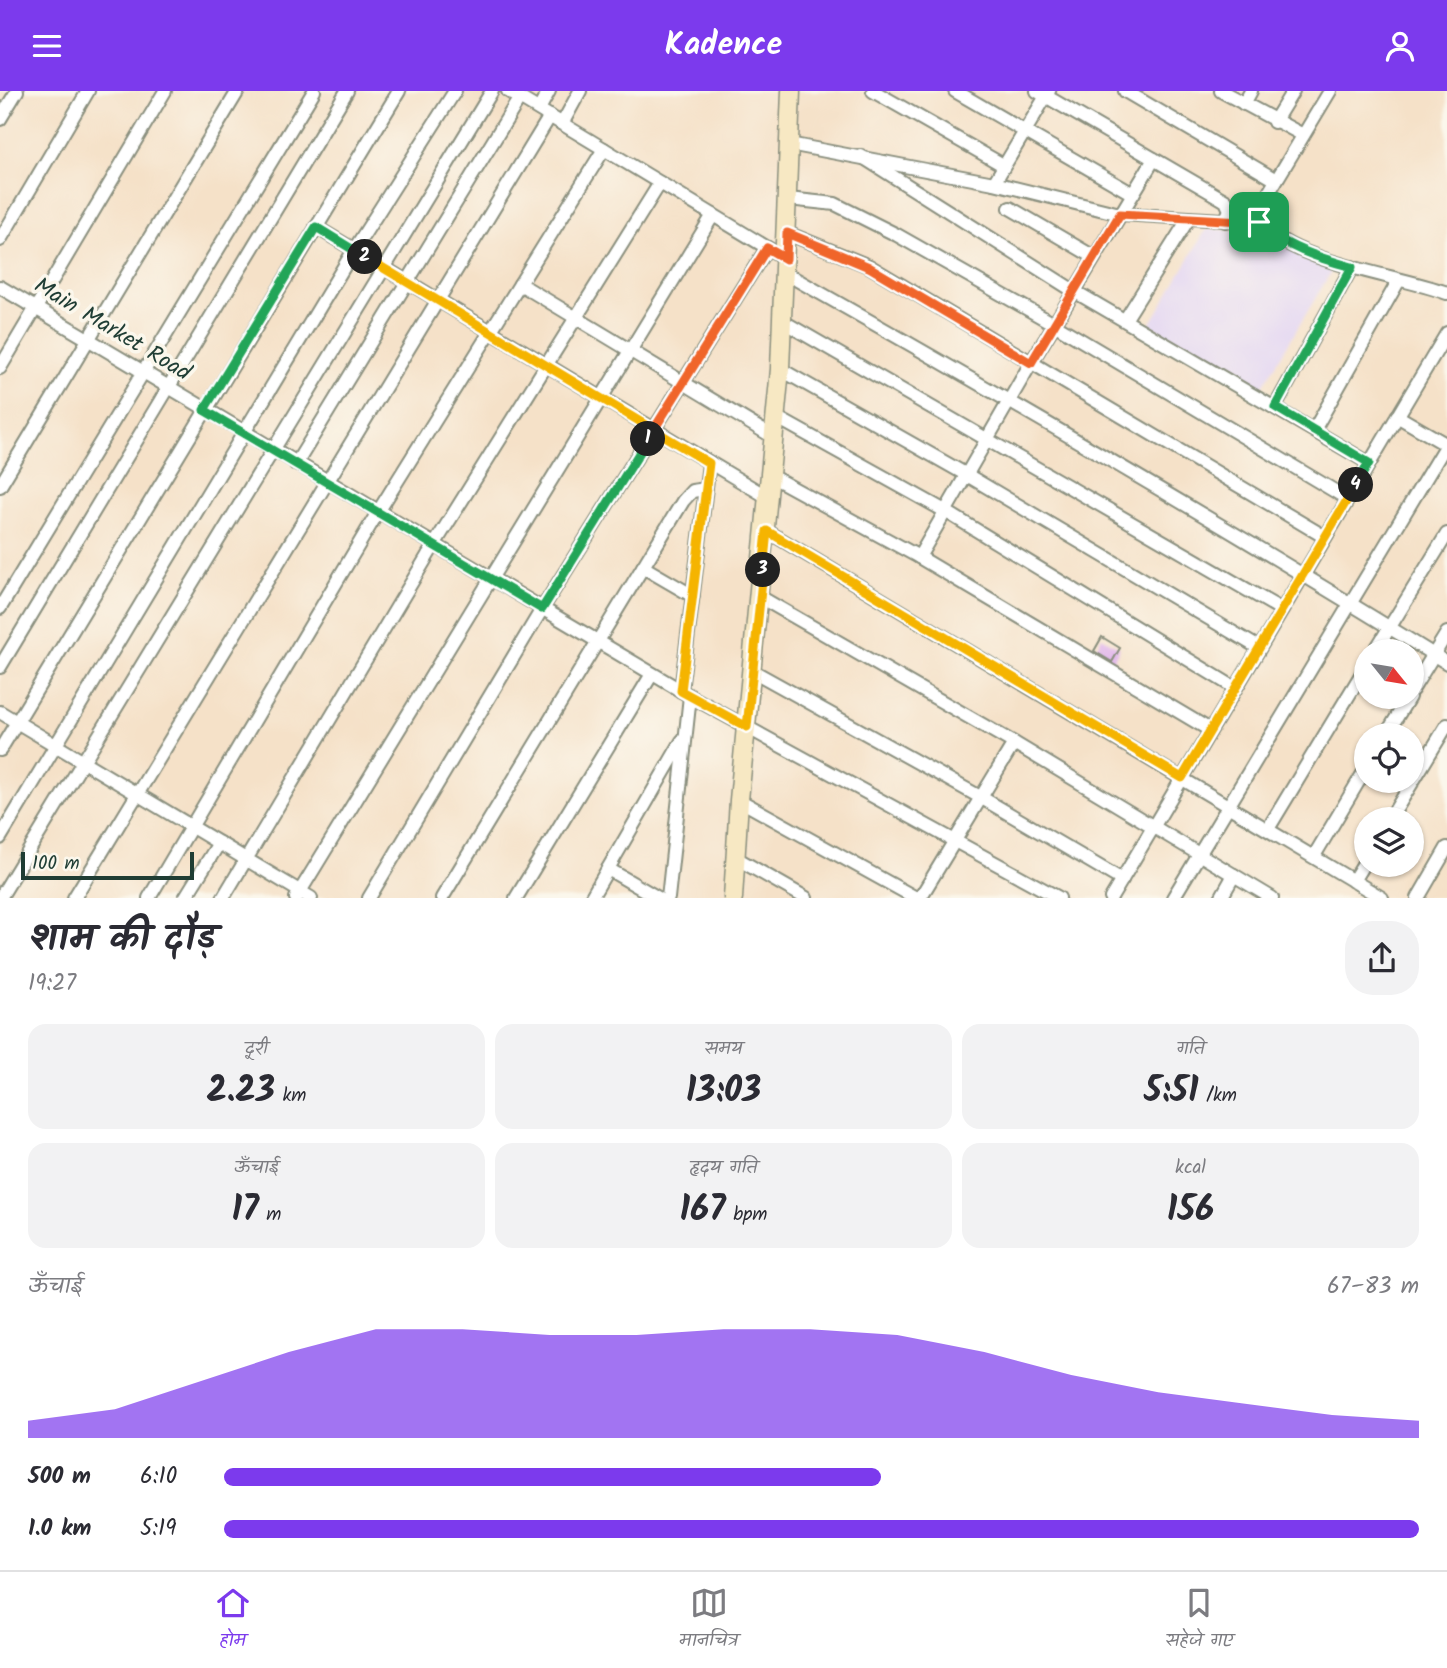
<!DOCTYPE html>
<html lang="hi">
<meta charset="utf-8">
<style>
:root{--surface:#fff;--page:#f2f2f3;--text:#2b2b33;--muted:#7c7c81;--line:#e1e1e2;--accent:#7c3aed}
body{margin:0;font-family:Kalam,"Playpen Sans Deva",sans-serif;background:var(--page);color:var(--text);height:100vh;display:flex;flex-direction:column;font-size:26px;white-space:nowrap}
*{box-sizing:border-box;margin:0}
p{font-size:23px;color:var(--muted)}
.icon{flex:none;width:38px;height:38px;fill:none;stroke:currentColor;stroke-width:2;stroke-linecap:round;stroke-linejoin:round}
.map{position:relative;height:807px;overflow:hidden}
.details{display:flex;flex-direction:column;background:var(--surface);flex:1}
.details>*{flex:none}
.needle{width:46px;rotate:120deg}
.tools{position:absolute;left:1354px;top:548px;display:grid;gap:14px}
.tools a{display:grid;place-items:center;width:70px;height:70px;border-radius:50%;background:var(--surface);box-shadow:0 2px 5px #0004;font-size:35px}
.scale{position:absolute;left:21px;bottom:18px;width:173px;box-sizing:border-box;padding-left:7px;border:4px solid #1f3d34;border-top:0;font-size:19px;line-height:24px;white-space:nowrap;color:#1f3d34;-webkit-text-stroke:5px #fbf7ec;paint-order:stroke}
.pin{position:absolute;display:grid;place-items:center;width:60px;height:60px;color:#fff;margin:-30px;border-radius:14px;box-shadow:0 4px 10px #0006}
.km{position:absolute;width:35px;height:35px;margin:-18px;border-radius:50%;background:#222;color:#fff;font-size:19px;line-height:35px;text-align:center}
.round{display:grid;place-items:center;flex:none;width:74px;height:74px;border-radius:28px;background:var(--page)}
.summary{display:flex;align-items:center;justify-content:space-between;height:119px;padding:0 28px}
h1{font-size:38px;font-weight:700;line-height:52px}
.stats{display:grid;grid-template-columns:repeat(3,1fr);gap:10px;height:119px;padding:7px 28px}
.stats div{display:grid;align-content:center;border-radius:18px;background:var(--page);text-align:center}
.stats b{font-size:35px;font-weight:700}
.stats small{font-size:19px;font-weight:400}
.stats p{font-size:19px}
.chart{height:196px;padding:14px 28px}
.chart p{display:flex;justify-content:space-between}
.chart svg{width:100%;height:126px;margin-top:7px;fill:var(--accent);opacity:.7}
ul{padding:0 28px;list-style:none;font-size:23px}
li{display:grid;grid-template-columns:112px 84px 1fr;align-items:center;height:52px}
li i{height:18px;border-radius:9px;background:var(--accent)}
header{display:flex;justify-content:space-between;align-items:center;height:91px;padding:0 28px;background:var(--accent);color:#fff;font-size:32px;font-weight:700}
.dock{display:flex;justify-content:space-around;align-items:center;height:98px;border-top:2px solid var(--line);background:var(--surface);font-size:19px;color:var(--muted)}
.dock a{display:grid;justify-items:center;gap:4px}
.dock .active{color:var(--accent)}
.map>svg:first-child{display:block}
</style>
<header><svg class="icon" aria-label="menu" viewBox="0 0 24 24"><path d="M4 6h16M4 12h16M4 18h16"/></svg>Kadence<svg class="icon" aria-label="person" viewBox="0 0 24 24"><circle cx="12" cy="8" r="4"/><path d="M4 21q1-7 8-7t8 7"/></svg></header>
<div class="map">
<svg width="1447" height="807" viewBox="0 0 1447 807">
<rect width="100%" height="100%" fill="#fbf7ec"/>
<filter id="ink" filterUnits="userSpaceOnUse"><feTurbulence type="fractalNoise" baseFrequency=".0143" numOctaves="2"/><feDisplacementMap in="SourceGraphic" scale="14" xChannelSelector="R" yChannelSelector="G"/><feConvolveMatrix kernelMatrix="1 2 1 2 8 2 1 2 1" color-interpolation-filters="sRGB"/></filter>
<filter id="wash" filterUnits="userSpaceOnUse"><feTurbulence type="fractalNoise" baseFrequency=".00686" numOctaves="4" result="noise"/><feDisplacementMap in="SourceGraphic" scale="28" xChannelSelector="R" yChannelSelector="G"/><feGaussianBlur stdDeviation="1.57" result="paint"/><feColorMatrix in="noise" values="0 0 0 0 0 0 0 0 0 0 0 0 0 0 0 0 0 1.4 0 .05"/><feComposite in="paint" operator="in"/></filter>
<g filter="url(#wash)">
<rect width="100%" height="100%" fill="#f5e1c8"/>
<polygon fill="#e2d4f3" points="1249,131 1334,176 1260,300 1150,234 1207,137 1241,141"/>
<g id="blocks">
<polygon fill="#dca8eb" points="1102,546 1120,557 1112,571 1094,560"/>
</g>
</g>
<g filter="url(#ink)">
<use href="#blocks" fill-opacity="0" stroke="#8a8f7e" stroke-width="2"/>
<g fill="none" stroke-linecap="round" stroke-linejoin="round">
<defs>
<g id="street">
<polyline points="508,0 786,168"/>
<polyline points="873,0 1003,74"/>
<polyline points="955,0 1133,103"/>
<polyline points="1037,0 1226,110 1230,119 1225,130"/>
<polyline points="1125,0 1276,89"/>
<polyline points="1221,0 1303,44"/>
<path d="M1330 0 1259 118V131C1296 173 1395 183 1447 202"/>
<polyline points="1244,13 1251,0"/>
<polyline points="539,18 549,0"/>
<polyline points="0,28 17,0"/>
<polyline points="1274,31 1293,0"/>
<polyline points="562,33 580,0"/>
<polyline points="789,53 994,92 1120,123 1259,131"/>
<polyline points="861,65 1074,200 1369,372"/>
<polyline points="994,92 1049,0"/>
<polyline points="788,108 835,113 897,144 1054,233 1348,408"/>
<polyline points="1010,117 1094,166"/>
<polyline points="316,136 769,407"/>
<polyline points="787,142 869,175 1325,446"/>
<polyline points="0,149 88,0"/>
<path d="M785 182C1008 308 1229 437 1447 572"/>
<polyline points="520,193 775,347"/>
<polyline points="0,196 690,605 1059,807"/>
<polyline points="1125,229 1189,127"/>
<polyline points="782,230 1282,519"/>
<polyline points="0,277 165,0"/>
<polyline points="780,278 967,384 1259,557"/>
<polyline points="1275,316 1352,176"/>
<polyline points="1397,325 1447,354"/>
<polyline points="776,326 945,420 1235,597"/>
<polyline points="1314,339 1399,189"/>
<polyline points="296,373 519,8"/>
<polyline points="771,385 919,466 1210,639"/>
<polyline points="0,395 238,0"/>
<polyline points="767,440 1382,807"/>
<polyline points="919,466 1031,272 1154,68"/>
<polyline points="643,476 693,505"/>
<polyline points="760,506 1014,652 1272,807"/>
<polyline points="0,517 314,0"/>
<polyline points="1375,560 1447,443"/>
<polyline points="0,576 347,0"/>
<polyline points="753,580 982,707 1122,789"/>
<polyline points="1412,599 1447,542"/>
<polyline points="681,600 709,372"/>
<polyline points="0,621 311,807"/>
<polyline points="1386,644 1409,606"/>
<polyline points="0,659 399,0"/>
<polyline points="739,709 916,807"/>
<polyline points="1390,728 1447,634"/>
<polyline points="1268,738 1367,574"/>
<polyline points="0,747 354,159 455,0"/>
<polyline points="1314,765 1367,676"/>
<polyline points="736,767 806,807"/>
<polyline points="608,778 658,807"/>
<polyline points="1353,790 1367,767"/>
<polyline points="0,807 492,0"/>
<polyline points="74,807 550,25"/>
<polyline points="149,807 378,421 604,58"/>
<polyline points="185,807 219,752"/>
<polyline points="223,807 434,454 660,92"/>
<polyline points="296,807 713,124"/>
<polyline points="369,807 542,518 767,157"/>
<polyline points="442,807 683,410 692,400 706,398"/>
<polyline points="516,807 652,583"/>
<polyline points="591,807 682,650"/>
<polyline points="668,807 690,605"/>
<polyline points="920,807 1014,652"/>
<polyline points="1111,807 1447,242"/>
<polyline points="1173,807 1447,352"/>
<polyline points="1221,807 1234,784"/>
<polyline points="1418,807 1447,757"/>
</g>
<polyline id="secondary" points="733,807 739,709 780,278 791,0"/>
</defs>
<use href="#street" stroke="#8a8f7e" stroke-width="16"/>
<use href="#secondary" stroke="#8a8f7e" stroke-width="21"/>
<use href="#street" stroke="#fff" stroke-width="12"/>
<use href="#secondary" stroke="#f7e8c3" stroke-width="18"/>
</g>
</g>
<g fill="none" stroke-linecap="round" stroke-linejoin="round" filter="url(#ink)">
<defs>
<polyline id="split-1" points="648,348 767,157 786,168 787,142 869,176 1031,272 1120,123 1259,131"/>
<polyline id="split-2" points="365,166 316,136 204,319 542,518 648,348"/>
<polyline id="split-3" points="365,166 709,372 681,600 747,636 763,479"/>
<polyline id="split-4" points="763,479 767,440 1182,687 1356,394"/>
<path id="split-5" d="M1259 131C1280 155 1322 168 1352 176L1275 316 1369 372 1356 394"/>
</defs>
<use href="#split-1" stroke="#fff" stroke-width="14"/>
<use href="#split-2" stroke="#fff" stroke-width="14"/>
<use href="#split-3" stroke="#fff" stroke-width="14"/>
<use href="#split-4" stroke="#fff" stroke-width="14"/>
<use href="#split-5" stroke="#fff" stroke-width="14"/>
<use href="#split-1" stroke="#f0652b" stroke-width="9"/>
<use href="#split-2" stroke="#22a559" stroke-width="9"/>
<use href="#split-3" stroke="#f5b400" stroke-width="9"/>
<use href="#split-4" stroke="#f5b400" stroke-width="9"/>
<use href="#split-5" stroke="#22a559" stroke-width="9"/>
</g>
<g text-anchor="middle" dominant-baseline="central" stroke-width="7" stroke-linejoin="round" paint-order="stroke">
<g font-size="23" fill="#1f3d34" stroke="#fbf7ec">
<text transform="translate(112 239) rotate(31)">Main Market Road</text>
</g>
</g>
</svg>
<div class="tools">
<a><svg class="needle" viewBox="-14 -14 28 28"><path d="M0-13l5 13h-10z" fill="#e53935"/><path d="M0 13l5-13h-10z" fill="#7c7c81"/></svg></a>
<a><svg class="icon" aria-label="locate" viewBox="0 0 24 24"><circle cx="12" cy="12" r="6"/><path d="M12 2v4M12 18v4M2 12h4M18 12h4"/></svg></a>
<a><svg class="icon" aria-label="layers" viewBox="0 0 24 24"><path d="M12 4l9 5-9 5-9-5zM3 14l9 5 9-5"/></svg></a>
</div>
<div class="scale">100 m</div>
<div class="pin" style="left:1259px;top:131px;background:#1e9e55"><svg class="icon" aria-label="arrive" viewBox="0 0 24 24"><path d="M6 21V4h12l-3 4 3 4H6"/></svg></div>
<b class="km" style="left:648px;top:348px">1</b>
<b class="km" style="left:365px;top:166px">2</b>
<b class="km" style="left:763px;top:479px">3</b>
<b class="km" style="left:1356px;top:394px">4</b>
</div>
<section class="details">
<div class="summary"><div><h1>शाम की दौड़</h1><p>19:27</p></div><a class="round"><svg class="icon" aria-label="share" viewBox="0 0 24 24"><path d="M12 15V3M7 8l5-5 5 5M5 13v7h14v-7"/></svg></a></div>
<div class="stats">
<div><p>दूरी</p><b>2.23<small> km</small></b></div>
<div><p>समय</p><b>13:03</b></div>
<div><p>गति</p><b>5:51<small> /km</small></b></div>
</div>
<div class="stats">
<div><p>ऊँचाई</p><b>17<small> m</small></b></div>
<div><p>हृदय गति</p><b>167<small> bpm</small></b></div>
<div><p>kcal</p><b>156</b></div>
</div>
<div class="chart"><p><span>ऊँचाई</span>67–83 m</p>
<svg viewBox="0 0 160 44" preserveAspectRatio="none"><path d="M0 44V38L10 34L20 24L30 14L40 6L50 6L60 8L70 8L80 6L90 6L100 8L110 14L120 22L130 28L140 32L150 36L160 38V44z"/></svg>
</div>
<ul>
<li><b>500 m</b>6:10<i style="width:55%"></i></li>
<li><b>1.0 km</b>5:19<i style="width:100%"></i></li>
</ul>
</section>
<nav class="dock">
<a class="active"><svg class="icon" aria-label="home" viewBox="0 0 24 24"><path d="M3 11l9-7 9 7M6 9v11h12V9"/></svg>होम</a>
<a><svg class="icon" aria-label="map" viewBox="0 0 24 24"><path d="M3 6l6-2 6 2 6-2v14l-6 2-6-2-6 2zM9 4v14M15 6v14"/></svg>मानचित्र</a>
<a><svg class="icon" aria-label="saved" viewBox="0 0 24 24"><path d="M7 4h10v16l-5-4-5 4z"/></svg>सहेजे गए</a>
</nav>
